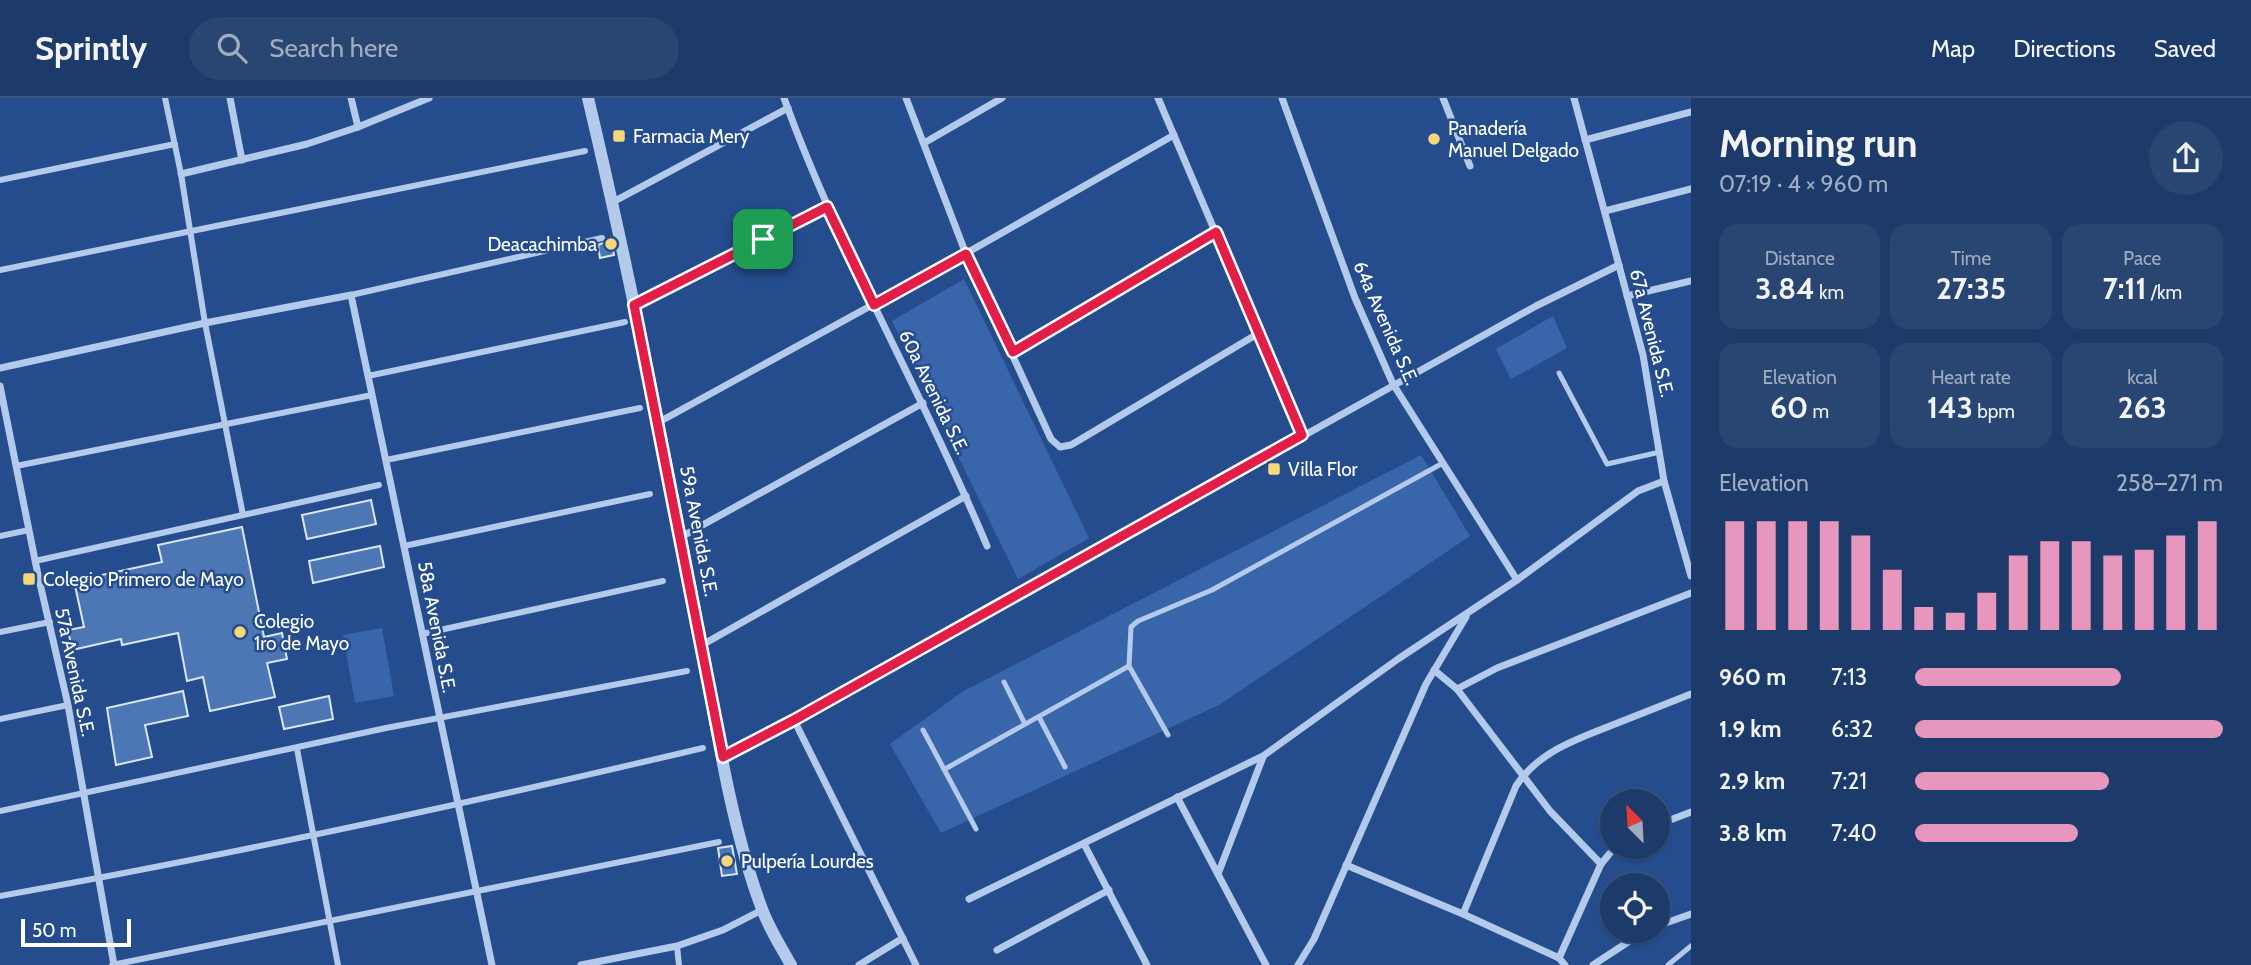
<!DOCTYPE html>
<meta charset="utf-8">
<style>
:root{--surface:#1c3a6a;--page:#294572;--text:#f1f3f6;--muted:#a0adc1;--line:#3a547e;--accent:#e797bd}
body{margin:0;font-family:Cabin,sans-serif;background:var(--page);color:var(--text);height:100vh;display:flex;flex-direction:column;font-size:26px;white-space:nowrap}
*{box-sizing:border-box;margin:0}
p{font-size:23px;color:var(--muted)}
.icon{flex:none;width:38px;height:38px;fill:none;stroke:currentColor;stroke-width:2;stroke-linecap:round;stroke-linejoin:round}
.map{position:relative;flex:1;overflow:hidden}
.details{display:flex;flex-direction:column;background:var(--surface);width:560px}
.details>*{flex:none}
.needle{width:46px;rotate:336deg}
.tools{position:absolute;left:1600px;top:691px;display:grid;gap:14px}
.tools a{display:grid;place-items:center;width:70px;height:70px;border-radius:50%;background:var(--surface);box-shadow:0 2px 5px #0004,0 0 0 2px var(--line);font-size:35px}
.scale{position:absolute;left:21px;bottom:18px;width:110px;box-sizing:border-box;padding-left:7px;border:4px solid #fff;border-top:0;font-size:19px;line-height:24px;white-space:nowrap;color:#fff;-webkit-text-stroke:5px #254d8e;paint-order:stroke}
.pin{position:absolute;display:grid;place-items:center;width:60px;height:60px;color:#fff;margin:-30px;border-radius:14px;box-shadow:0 4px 10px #0006}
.round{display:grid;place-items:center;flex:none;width:74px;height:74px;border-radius:37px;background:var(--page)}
.headline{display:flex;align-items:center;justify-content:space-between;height:119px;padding:0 28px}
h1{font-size:38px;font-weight:700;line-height:52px}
.stats{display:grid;grid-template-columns:repeat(3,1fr);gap:10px;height:119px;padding:7px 28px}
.stats div{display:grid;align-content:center;border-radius:18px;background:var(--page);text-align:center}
.stats b{font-size:30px;font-weight:700}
.stats small{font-size:19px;font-weight:400}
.stats p{font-size:19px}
.chart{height:196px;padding:14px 28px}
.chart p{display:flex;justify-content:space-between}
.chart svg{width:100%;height:126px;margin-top:7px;stroke:var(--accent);stroke-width:6}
ul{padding:0 28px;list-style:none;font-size:23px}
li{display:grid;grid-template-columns:112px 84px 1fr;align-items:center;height:52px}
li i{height:18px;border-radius:9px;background:var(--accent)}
header{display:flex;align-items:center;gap:42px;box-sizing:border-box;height:98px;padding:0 35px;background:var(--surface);border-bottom:2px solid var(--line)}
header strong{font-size:33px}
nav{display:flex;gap:38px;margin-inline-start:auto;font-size:24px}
.search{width:490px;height:63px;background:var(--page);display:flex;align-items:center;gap:18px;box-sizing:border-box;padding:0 24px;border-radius:38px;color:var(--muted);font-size:26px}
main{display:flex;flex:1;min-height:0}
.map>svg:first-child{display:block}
</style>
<header>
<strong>Sprintly</strong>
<div class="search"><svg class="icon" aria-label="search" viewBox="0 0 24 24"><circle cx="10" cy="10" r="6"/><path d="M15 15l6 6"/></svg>Search here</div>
<nav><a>Map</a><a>Directions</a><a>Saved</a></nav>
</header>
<main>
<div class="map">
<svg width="1691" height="867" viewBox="0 0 1691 867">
<rect width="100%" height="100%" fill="#254d8e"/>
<g fill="#3966ab">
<polygon points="964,181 1089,440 1018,481 892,223"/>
<polygon points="1553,218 1567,250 1511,281 1496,251"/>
<polygon points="1421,357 1470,438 1219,607 941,735 890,646 962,594"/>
<polygon points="382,530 394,598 355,605 343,537"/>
</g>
<g fill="#4d76b5" stroke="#d9e6f8" stroke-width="2">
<polygon points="611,142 614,157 600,160 598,147"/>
<polygon points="371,402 376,426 307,441 302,417"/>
<polygon points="242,429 264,539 282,535 287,561 267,565 275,599 210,613 203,579 187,583 178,535 122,547 121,541 72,552 68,532 84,529 74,483 162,464 158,447"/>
<polygon points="380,448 384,469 313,485 309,463"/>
<polygon points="183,593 188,618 145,627 152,659 116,667 107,610"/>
<polygon points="329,598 333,621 284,631 279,609"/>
<polygon points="732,748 737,776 722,778 718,750"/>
</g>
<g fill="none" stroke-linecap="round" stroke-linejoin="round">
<g stroke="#b4caeb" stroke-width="5">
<polyline points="1559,275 1607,366 1660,354"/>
<polyline points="1004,584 1025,626"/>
<polyline points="1039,619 1065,669"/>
<polyline points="923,632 976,731"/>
<polyline points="1168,637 1129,568 1131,529 1138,523 1212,492 1443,365"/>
<polyline points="945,671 1129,568"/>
<polyline points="1668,867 1691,848"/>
</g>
<g stroke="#b4caeb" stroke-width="6">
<polyline points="165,0 181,76 205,225 243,417"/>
<polyline points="0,82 175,46"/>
<polyline points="0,172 585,53"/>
<polyline points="351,197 602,140"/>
<polyline points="368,278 625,224"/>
<polyline points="386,362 640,310"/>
<polyline points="16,368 372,297"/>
<polyline points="0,438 29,432"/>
<polyline points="404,448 650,396"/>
<polyline points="35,463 379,387"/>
<polyline points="0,534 50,524"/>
<polyline points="422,536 663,483"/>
<polyline points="0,621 68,607"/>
<polyline points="297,651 338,867"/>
<polyline points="0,713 386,630 687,573"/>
<path d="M0 798C236 756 470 705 703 650"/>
<polyline points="677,848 679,867"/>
<polyline points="112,867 719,744"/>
</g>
<g stroke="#b4caeb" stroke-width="7">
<polyline points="230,0 242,62"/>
<polyline points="351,0 358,29"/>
<path d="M784 0C840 155 924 297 987 448"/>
<polyline points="906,0 966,156 1051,341 1060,349 1071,347 1259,235"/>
<polyline points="1158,0 1302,337"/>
<polyline points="1282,0 1355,200 1393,286 1517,482"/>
<polyline points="1443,0 1470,68"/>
<polyline points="1574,0 1643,257 1664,383 1691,478"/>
<polyline points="1585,42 1691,14"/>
<polyline points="924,45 1002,0"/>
<polyline points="181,76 307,46 358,29 429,0"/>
<polyline points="613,104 788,10"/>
<polyline points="1605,113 1691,91"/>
<polyline points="1627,198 1691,183"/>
<polyline points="634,207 827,109"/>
<polyline points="1013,254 1216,134"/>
<polyline points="0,270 205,225 351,197 492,867"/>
<polyline points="0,288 38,477 68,607 114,867"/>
<polyline points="659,324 956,161 1174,37"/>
<polyline points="681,439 923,305"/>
<polyline points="702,547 966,398"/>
<polyline points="1434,572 1457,591 1550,713 1601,766"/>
<polyline points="1457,591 1497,570 1691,495"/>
<polyline points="794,622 916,867"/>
<polyline points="723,659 794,622 1536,208 1619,167"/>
<polyline points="1177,699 1266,867"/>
<polyline points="1657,727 1691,714"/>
<polyline points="1084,746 1147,867"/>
<polyline points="1346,767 1463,816 1559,860 1565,867"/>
<polyline points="1218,776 1263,659"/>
<polyline points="969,801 1263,658 1398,561 1517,482 1638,393 1664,383"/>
<path d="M1463 816 1516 688C1539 653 1577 641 1615 626 1640 616 1666 606 1691 596"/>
<polyline points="1657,828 1691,816"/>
<polyline points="997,852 1109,792"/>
<polyline points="1559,860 1601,766 1615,749"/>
<polyline points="581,867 677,848 723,832 762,812"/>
<polyline points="859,867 903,840"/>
<polyline points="1298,867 1314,841 1426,586 1466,519"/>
<polyline points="1593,867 1645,833"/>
</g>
<path stroke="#b4caeb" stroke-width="12" d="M588 0C628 168 661 337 694 507 713 605 727 718 762 811 769 830 781 849 791 867"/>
</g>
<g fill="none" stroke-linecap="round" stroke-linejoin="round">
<defs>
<polygon id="route" points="827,109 874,207 966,156 1013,254 1216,134 1302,337 794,622 723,659 634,207"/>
</defs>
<use href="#route" stroke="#fff" stroke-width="14"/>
<use href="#route" stroke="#e11d48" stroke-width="9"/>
</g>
<g fill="#f5d878" stroke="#254d8e" stroke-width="2.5">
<rect x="612" y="31" width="14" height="14" rx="3.5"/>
<circle cx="1434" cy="41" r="7"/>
<circle cx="611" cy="146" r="7"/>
<rect x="1267" y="364" width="14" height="14" rx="3.5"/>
<rect x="22" y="474" width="14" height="14" rx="3.5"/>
<circle cx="240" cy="534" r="7"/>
<circle cx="727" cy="763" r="7"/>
</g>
<g text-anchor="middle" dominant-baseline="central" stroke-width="5" stroke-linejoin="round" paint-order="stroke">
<g font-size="19" fill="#fff" stroke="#254d8e" text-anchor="start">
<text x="1448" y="30">Panadería<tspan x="1448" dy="22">Manuel Delgado</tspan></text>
<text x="633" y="38">Farmacia Mery</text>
<text x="597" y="146" text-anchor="end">Deacachimba</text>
<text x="1288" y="371">Villa Flor</text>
<text x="43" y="481">Colegio Primero de Mayo</text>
<text x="254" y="523">Colegio<tspan x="254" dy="22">1ro de Mayo</tspan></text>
<text x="741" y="763">Pulpería Lourdes</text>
</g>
<g font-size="19" fill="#fff" stroke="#254d8e">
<text transform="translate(1386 225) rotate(66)">64a Avenida S.E.</text>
<text transform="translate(1652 235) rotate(76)">67a Avenida S.E.</text>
<text transform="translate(934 294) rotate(64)">60a Avenida S.E.</text>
<text transform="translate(699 433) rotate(79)">59a Avenida S.E.</text>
<text transform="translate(437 529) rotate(79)">58a Avenida S.E.</text>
<text transform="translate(75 574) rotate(78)">57a Avenida S.E.</text>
</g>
</g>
</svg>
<div class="tools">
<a><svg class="needle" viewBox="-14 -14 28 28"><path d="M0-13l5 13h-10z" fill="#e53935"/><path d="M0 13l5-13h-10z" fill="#a0adc1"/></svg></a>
<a><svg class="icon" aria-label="locate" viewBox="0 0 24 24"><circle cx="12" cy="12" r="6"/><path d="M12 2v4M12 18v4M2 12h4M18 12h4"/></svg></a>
</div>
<div class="scale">50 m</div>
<div class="pin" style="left:763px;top:141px;background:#1e9e55"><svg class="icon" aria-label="arrive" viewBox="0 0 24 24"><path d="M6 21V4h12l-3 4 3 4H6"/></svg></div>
</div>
<section class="details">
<div class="headline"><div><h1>Morning run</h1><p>07:19 · 4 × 960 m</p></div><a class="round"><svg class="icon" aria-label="share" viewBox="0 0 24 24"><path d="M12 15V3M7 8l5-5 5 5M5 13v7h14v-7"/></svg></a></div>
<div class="stats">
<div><p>Distance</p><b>3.84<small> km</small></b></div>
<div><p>Time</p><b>27:35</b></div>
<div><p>Pace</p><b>7:11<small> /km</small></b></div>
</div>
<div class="stats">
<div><p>Elevation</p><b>60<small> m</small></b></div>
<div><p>Heart rate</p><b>143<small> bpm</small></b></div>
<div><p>kcal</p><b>263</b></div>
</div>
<div class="chart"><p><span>Elevation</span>258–271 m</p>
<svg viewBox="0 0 160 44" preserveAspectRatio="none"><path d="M5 44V6M15 44V6M25 44V6M35 44V6M45 44V11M55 44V23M65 44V36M75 44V38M85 44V31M95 44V18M105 44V13M115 44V13M125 44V18M135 44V16M145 44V11M155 44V6"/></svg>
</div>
<ul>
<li><b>960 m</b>7:13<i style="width:67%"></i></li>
<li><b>1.9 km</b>6:32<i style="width:100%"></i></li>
<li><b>2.9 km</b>7:21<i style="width:63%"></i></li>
<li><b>3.8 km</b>7:40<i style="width:53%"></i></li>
</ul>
</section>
</main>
